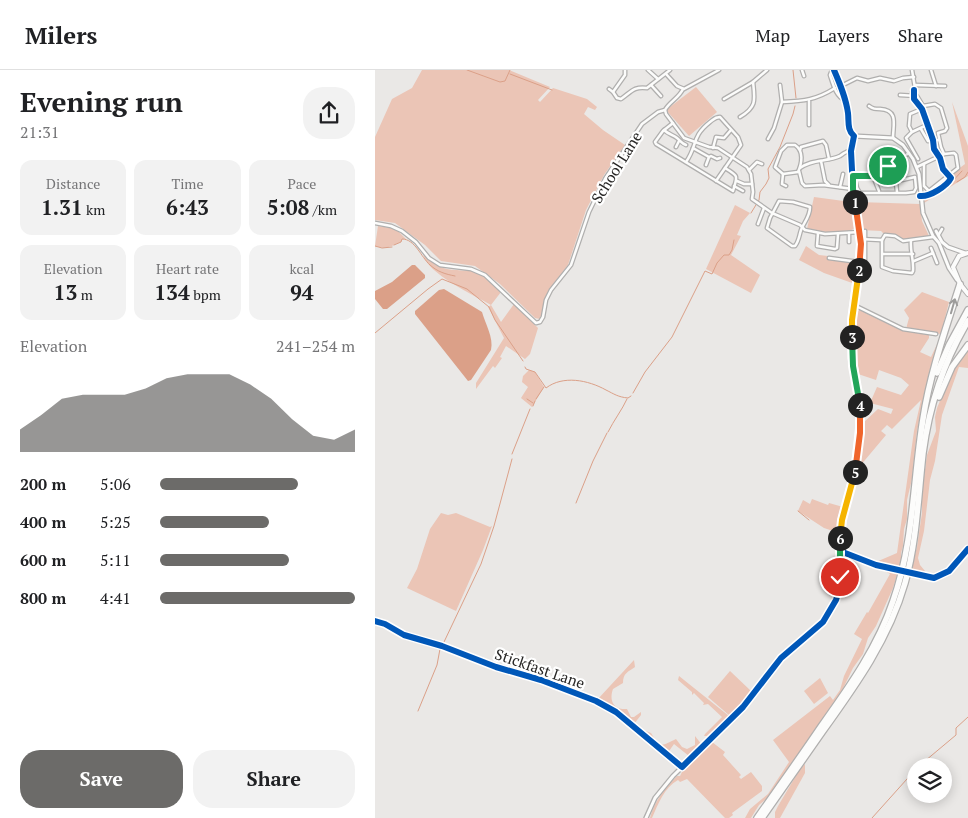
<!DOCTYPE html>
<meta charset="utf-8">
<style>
:root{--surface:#fff;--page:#f2f2f2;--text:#202124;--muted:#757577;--line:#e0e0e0;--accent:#6c6b69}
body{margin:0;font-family:"PT Serif",serif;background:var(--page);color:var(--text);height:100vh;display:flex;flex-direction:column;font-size:19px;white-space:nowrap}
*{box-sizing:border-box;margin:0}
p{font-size:16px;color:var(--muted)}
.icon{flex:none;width:28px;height:28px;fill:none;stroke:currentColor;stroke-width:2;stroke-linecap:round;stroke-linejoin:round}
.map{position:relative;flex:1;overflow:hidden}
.side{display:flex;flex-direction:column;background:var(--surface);width:375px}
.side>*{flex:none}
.controls{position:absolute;left:532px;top:688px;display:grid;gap:10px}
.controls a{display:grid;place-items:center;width:45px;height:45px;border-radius:50%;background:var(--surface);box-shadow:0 2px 12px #0003;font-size:25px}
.pin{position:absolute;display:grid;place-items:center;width:42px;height:42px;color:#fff;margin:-21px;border:2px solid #fff;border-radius:50%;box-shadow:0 1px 5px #0007}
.km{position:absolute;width:25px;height:25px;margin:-12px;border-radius:50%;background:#222;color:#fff;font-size:14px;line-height:25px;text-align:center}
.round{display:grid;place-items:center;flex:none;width:52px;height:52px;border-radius:20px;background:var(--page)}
.head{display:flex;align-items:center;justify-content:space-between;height:85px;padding:0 20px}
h1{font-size:28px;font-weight:800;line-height:38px}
.figures{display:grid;grid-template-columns:repeat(3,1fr);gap:8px;height:85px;padding:5px 20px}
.figures div{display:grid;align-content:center;border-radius:12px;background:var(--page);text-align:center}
.figures b{font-size:21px;font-weight:800}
.figures small{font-size:14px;font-weight:400}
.figures p{font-size:14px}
.chart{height:140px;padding:10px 20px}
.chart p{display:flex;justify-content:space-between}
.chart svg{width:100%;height:90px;margin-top:5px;fill:var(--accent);opacity:.7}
.primary-button{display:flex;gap:10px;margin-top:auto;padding:10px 20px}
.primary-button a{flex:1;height:58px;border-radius:20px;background:var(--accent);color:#fff;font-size:20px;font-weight:800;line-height:58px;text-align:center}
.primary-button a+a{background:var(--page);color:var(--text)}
ul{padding:0 20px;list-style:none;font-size:16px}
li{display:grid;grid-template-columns:80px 60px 1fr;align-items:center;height:38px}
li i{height:12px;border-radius:6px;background:var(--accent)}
header{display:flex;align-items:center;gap:30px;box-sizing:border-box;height:70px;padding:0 25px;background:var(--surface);border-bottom:1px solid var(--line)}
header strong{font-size:24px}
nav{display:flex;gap:28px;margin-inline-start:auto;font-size:18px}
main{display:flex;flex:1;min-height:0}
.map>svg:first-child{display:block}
</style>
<header>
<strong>Milers</strong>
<nav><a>Map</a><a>Layers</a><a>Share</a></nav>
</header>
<main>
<section class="side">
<div class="head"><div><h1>Evening run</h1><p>21:31</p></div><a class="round"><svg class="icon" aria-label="share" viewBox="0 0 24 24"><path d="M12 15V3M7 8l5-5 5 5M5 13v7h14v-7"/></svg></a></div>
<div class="figures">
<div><p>Distance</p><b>1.31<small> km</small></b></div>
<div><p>Time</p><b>6:43</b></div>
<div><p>Pace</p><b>5:08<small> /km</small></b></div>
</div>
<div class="figures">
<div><p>Elevation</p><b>13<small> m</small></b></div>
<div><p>Heart rate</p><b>134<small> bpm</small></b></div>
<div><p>kcal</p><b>94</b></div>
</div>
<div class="chart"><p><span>Elevation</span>241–254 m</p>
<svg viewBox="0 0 160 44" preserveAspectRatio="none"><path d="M0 44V33L10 26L20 18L30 16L40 16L50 16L60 13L70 8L80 6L90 6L100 6L110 11L120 18L130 28L140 36L150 38L160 33V44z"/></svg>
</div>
<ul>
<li><b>200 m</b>5:06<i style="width:71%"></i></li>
<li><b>400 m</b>5:25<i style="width:56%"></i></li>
<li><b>600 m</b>5:11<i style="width:66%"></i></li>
<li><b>800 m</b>4:41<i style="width:100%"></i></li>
</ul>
<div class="primary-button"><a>Save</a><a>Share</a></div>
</section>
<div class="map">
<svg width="593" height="748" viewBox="0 0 593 748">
<rect width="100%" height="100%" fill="#eae8e6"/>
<g fill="#ebc5b6">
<polygon points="47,0 134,0 175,17 163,30 165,32 178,18 212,29 222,37 220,40 213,37 209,44 228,60 250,75 229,105 211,140 193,195 173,221 165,249 160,248 125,214 100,196 66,191 50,175 20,153 0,150 0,67 17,29 37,18"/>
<polygon points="321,17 342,42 314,66 291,40"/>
<polygon points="577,32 593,76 593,106 549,133 549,125 590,94"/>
<path d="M439 127 476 132 481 157C470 167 446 161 432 159Z"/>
<polygon points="483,132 545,134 547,151 554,166 540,169 525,169 520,164 509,164 506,161 486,160"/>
<polygon points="360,135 375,143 368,151 362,165 366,166 356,185 385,205 376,223 331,199"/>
<path d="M3 156 21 159 31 169H27L26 172C16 176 11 180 0 176Z"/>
<polygon points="431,176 444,185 453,186 453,189 480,194 480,214 449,203 424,190"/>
<path d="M48 183C57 194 67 200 82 200 87 201 92 200 97 201 109 204 118 214 126 222L116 235 126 252 139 234 163 258 155 284 150 289 131 276 125 287 127 288 120 298 118 296 101 319V313L129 268 113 237 116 235C99 225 50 203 48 183Z"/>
<polygon points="547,222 574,232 566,264 531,259 534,248 529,240"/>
<path d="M485 240C508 252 528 262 554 265V268L545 282 556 287 566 266 555 302 542 361 537 409 532 430V449L529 459 528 476 526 483V489L524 497 521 498 503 494 501 492 522 483 539 361 546 330 517 359 512 355 506 361 511 365 485 396 488 353 503 339 516 344 518 339 495 333 502 317 526 325 534 315 526 308 504 300 501 310 483 304 480 278 482 241Z"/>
<polygon points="593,278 593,298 584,297 567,345 560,391 555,410 549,461 543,488 545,495 555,507 535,503 542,477 547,443 547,421 552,385 561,361 560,347 562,338 576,305"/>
<polygon points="154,300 160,302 169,317 157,337 146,328 153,317 147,312 148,306"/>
<polygon points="437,429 453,435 454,433 468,437 464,463 449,458 423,441 428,430 435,434"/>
<polygon points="66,443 73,445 81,443 115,457 117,456 108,480 81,541 32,518 42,499 55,459"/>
<polygon points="503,496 523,502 518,518 501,556 493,568 488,584 478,598 463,629 457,635 394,727 384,735 376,748 370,748 375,739 393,724 414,692 398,670 455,626 458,630 465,620 469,606 487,569 479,564 492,542 493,543 515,504 503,497"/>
<path d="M259 590 260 597C253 602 248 603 248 613L238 619C234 630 238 640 252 639L256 647H259L266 642V645L259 654 263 658 276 663C286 679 286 676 301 669L307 677 312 679 320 675V666L327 675 314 686 299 674 292 684 241 641 222 630Z"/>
<polygon points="355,601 376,621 355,646 333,627"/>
<polygon points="304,606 354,646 332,666 329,666 330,664 347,647 333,634 328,635 329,633 319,623 317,625 317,622 303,610"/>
<polygon points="445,608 453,623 439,634 429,621"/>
<path d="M337 672 350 682 348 685 366 705 364 707 366 709 376 702 387 716V721L357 743 358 745 354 748H350L312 709 305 712 303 710C289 718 283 734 277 748H275C279 732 290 718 302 706H305L309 698Z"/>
<polygon points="430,694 430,703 405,748 400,748 400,742 403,736 425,699"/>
</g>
<g fill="#dba088">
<polygon points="37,195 40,195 50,205 50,208 12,239 8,239 0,229 0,221 17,212"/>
<path d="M69 219 107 242C110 253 119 268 116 280L96 310 93 311 40 244V241L64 220Z"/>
</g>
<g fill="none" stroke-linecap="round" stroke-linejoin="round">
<g stroke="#dba088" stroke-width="1">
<polyline points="92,0 125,12 130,11 135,0"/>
<polyline points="418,0 421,28"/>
<polyline points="135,4 177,20"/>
<polyline points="582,112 590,107 593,102"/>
<polyline points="549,129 557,126 575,114 587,101"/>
<polyline points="376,143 384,130 385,122 391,114 394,108 393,99 405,77 418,44 420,36"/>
<path d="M19 175 26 172 27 169C40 169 46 187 55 195 63 202 70 204 80 206"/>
<polyline points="0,176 7,178 17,177"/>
<polyline points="0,263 53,219 67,209 92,219 114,237 120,250 148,291"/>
<path d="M150 297 151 299 160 302 171 318C188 305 213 310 231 320 239 324 243 327 253 328L256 326"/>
<polyline points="258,323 270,302 297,267 330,201 337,204 342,193 349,185 354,185 357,180 359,170"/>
<polyline points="152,329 158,333"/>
<polyline points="161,329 169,317"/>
<polyline points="158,336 160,331"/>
<path d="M233 362C239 350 247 340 252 329"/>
<polyline points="137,384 155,339"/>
<polyline points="201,433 218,391 232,363"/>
<polyline points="423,441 434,450"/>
<polyline points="69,572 106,494 119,456 137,389"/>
<polyline points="371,627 391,603"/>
<polyline points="43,641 62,595 65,579"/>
<polyline points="544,696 581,665 581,658 593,647"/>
<polyline points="497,748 541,699"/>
</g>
<defs>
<g id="minor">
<polyline points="273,0 283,9"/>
<polyline points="427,0 429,6"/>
<path d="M457 0 455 5C458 14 461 27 470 30"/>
<polyline points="556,0 561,16"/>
<polyline points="291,4 302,16 309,19 344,0"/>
<polyline points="276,15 286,26"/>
<polyline points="540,15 570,16"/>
<polyline points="466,16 482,8 493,11 505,8 519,11 528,8 539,7"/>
<path d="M234 19 238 22 242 28 246 29C256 22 259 16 272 18L295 0"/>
<polyline points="238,22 250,5 250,0"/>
<polyline points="537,22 540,18 537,0"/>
<polyline points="525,25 542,26 548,36"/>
<polyline points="349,29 378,12 392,0"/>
<polyline points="434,31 434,55"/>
<path d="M407 32C429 31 441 30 460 18"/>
<path d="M494 36C498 39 500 39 505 39 524 40 518 55 518 68"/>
<polyline points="290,40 291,44 309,68 334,77 343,78 372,97 376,104 378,122 377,129 397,143 425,155 430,160 450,164 485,162"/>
<path d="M365 47C382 37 380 30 378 12"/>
<path d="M298 53 288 61 280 72 281 74 358 121C362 106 365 107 350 98"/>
<polyline points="546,59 553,71 564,70"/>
<path d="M289 60C293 64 298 65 302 68 306 71 306 73 311 75"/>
<polyline points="537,62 534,56 535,44 547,39 548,36 560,34 566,38 572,58 570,61 563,63 566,77 569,84 542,97"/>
<polyline points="393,69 399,58 407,32 405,15"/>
<path d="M412 75H420C429 81 427 93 423 102L408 104 400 97 406 81Z"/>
<polyline points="301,77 304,71"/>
<polyline points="318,78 334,87 331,95"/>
<polyline points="338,78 341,67 349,68 356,60"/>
<polyline points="425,80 426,77 448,71 451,75 454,89"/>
<polyline points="334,87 336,86 342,89 345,88"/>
<polyline points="543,89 531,68 537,62 552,55"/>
<polyline points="446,91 450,111 454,115"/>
<path d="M311 92C323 75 316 67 335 52 339 49 340 47 345 47L363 67 366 75 341 111"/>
<polyline points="519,93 522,122"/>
<polyline points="549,94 549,116 554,121 583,98 581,85 579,83 569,84"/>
<path d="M425 98C437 89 452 92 465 86 470 83 470 81 476 81"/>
<polyline points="374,100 382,92 387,94"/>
<polyline points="424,101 427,113 430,116 448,115 478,119"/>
<polyline points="408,104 407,114 411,116"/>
<polyline points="478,106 498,106"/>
<polyline points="362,111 369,114 377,114"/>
<polyline points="481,113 482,118 485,123 485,126"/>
<polyline points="359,116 368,121"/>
<polyline points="465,117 468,104"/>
<polyline points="504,121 498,106 500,98 513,96 534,83"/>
<polyline points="485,123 531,123 539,122 541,118 540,107 527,110 522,109"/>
<path d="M404 131 418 132 435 137C435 147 429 152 426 160 424 166 424 171 420 176H417L392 158 395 148Z"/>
<path d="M0 153 16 156 27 161 41 172 54 188 65 195 96 199 110 205 161 253 165 252 168 247 171 230 176 220 196 195 214 142 230 109 267 54 283 42 290 40C294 32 304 28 308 19"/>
<polyline points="383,154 389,138"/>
<polyline points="443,163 442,176 460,179 462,178 463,164"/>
<polyline points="564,164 567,159"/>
<polyline points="485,169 506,170"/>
<path d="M507 170V197L518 201 537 203 538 201C539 190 535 182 536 171"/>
<polyline points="507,170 510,165 520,166 528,171 558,167"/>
<polyline points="474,172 474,163"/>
<polyline points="556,178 558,183"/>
<polyline points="508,184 538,184"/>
<polyline points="454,188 484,192"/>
<polyline points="539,191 558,183 562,193"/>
<polyline points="490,192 490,161"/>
<polyline points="479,235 528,259 561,264"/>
<polyline points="466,482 501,495"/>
<path d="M547 506C574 513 576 493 593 479"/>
<polyline points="0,551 10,554 29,565 67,576 121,597 166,610 221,631 241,642 307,697"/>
</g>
<g id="tertiary">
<path d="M459 0C465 14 471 28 473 43 474 52 472 60 479 66"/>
<polyline points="479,66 518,68 528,75 538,89 544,104 548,143 558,166 564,173 574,198 582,210"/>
<polyline points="561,161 567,172 573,177 590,183"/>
<polyline points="271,748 280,728 298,706 368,637 406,588 448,552 463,524 465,514 467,450 480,401 485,353 484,330 477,288 477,250 486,174 478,119 476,81 479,66"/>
</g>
<polyline id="secondary" points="593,183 584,186 578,197 585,214 593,224"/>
<g id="trunk">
<polyline points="562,303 574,275 593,240"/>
<polyline points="564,327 577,297 593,275"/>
<path d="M382 748C404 717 426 686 447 655 475 616 503 576 518 531 539 472 538 410 548 349 555 303 571 258 585 214"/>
<path d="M387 748C407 719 428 690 448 661 481 615 514 569 530 513 542 470 543 427 548 383 554 337 569 291 593 251"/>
</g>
</defs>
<use href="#minor" stroke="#b0afae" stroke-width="5"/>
<use href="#tertiary" stroke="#b0afae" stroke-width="5.5"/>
<use href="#secondary" stroke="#b0afae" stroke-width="6"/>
<use href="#trunk" stroke="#b0afae" stroke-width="8"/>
<use href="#minor" stroke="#fcfcfb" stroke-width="2.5"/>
<use href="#tertiary" stroke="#fcfcfb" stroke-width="3"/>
<use href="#secondary" stroke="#fcfcfb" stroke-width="4"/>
<use href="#trunk" stroke="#fcfcfb" stroke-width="5.5"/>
<defs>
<g id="cycleway">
<path d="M539 20V29L547 39 558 70 559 79 565 88 568 99 576 108C572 116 555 127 545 126"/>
<polyline points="465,481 501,495 559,508 574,501 593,479"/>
<path d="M0 551 10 554 29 565 67 576 121 597 166 610 221 631 241 642 307 697 368 637 406 588 448 552 461 530 464 520 467 450 480 401 485 353 484 330 477 288V250L486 174 478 119 476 81 479 66C472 60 474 52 473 43 471 28 465 14 459 0"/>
</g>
</defs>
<use href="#cycleway" stroke="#fff" stroke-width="9"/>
<use href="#cycleway" stroke="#0057b8" stroke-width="6"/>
</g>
<defs><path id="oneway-shaft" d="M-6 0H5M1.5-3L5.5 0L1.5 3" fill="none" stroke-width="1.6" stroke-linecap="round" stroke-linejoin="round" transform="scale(1.25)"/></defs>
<use stroke="#9d9c9b" href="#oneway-shaft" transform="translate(578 236) rotate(-74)"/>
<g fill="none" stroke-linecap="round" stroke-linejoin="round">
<defs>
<polyline id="split-1" points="480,132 478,119 478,106 498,106 500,98 513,96"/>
<polyline id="split-2" points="480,132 486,174 484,200"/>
<polyline id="split-3" points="477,267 477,250 484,200"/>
<polyline id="split-4" points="477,267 478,296 485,335"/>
<polyline id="split-5" points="480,402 485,363 485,335"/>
<polyline id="split-6" points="465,468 467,450 480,402"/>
<polyline id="split-7" points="465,507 465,468"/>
</defs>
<use href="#split-1" stroke="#fff" stroke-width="10"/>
<use href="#split-2" stroke="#fff" stroke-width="10"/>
<use href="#split-3" stroke="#fff" stroke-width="10"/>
<use href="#split-4" stroke="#fff" stroke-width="10"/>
<use href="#split-5" stroke="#fff" stroke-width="10"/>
<use href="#split-6" stroke="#fff" stroke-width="10"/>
<use href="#split-7" stroke="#fff" stroke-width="10"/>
<use href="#split-1" stroke="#22a559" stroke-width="6"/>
<use href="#split-2" stroke="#f0652b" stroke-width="6"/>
<use href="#split-3" stroke="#f5b400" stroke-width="6"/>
<use href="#split-4" stroke="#22a559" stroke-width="6"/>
<use href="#split-5" stroke="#f0652b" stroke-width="6"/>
<use href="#split-6" stroke="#f5b400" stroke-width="6"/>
<use href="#split-7" stroke="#22a559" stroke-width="6"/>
</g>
<g text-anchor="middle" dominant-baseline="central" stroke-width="4.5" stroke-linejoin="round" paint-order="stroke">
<g font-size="15" fill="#282726" stroke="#fff">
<text transform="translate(241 97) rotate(-58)">School Lane</text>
<text transform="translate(165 598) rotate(19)">Stickfast Lane</text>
</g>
</g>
</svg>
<div class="controls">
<a><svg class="icon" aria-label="layers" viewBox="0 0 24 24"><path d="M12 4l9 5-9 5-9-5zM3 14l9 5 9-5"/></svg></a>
</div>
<div class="pin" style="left:513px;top:96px;background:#1e9e55"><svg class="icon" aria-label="arrive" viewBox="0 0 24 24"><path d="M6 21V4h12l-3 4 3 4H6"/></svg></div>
<div class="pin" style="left:465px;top:507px;background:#d93025"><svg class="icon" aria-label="check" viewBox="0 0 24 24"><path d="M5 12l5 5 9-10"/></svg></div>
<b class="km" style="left:480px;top:132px">1</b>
<b class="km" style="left:484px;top:200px">2</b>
<b class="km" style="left:477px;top:267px">3</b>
<b class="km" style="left:485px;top:335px">4</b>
<b class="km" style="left:480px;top:402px">5</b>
<b class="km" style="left:465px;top:468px">6</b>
</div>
</main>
